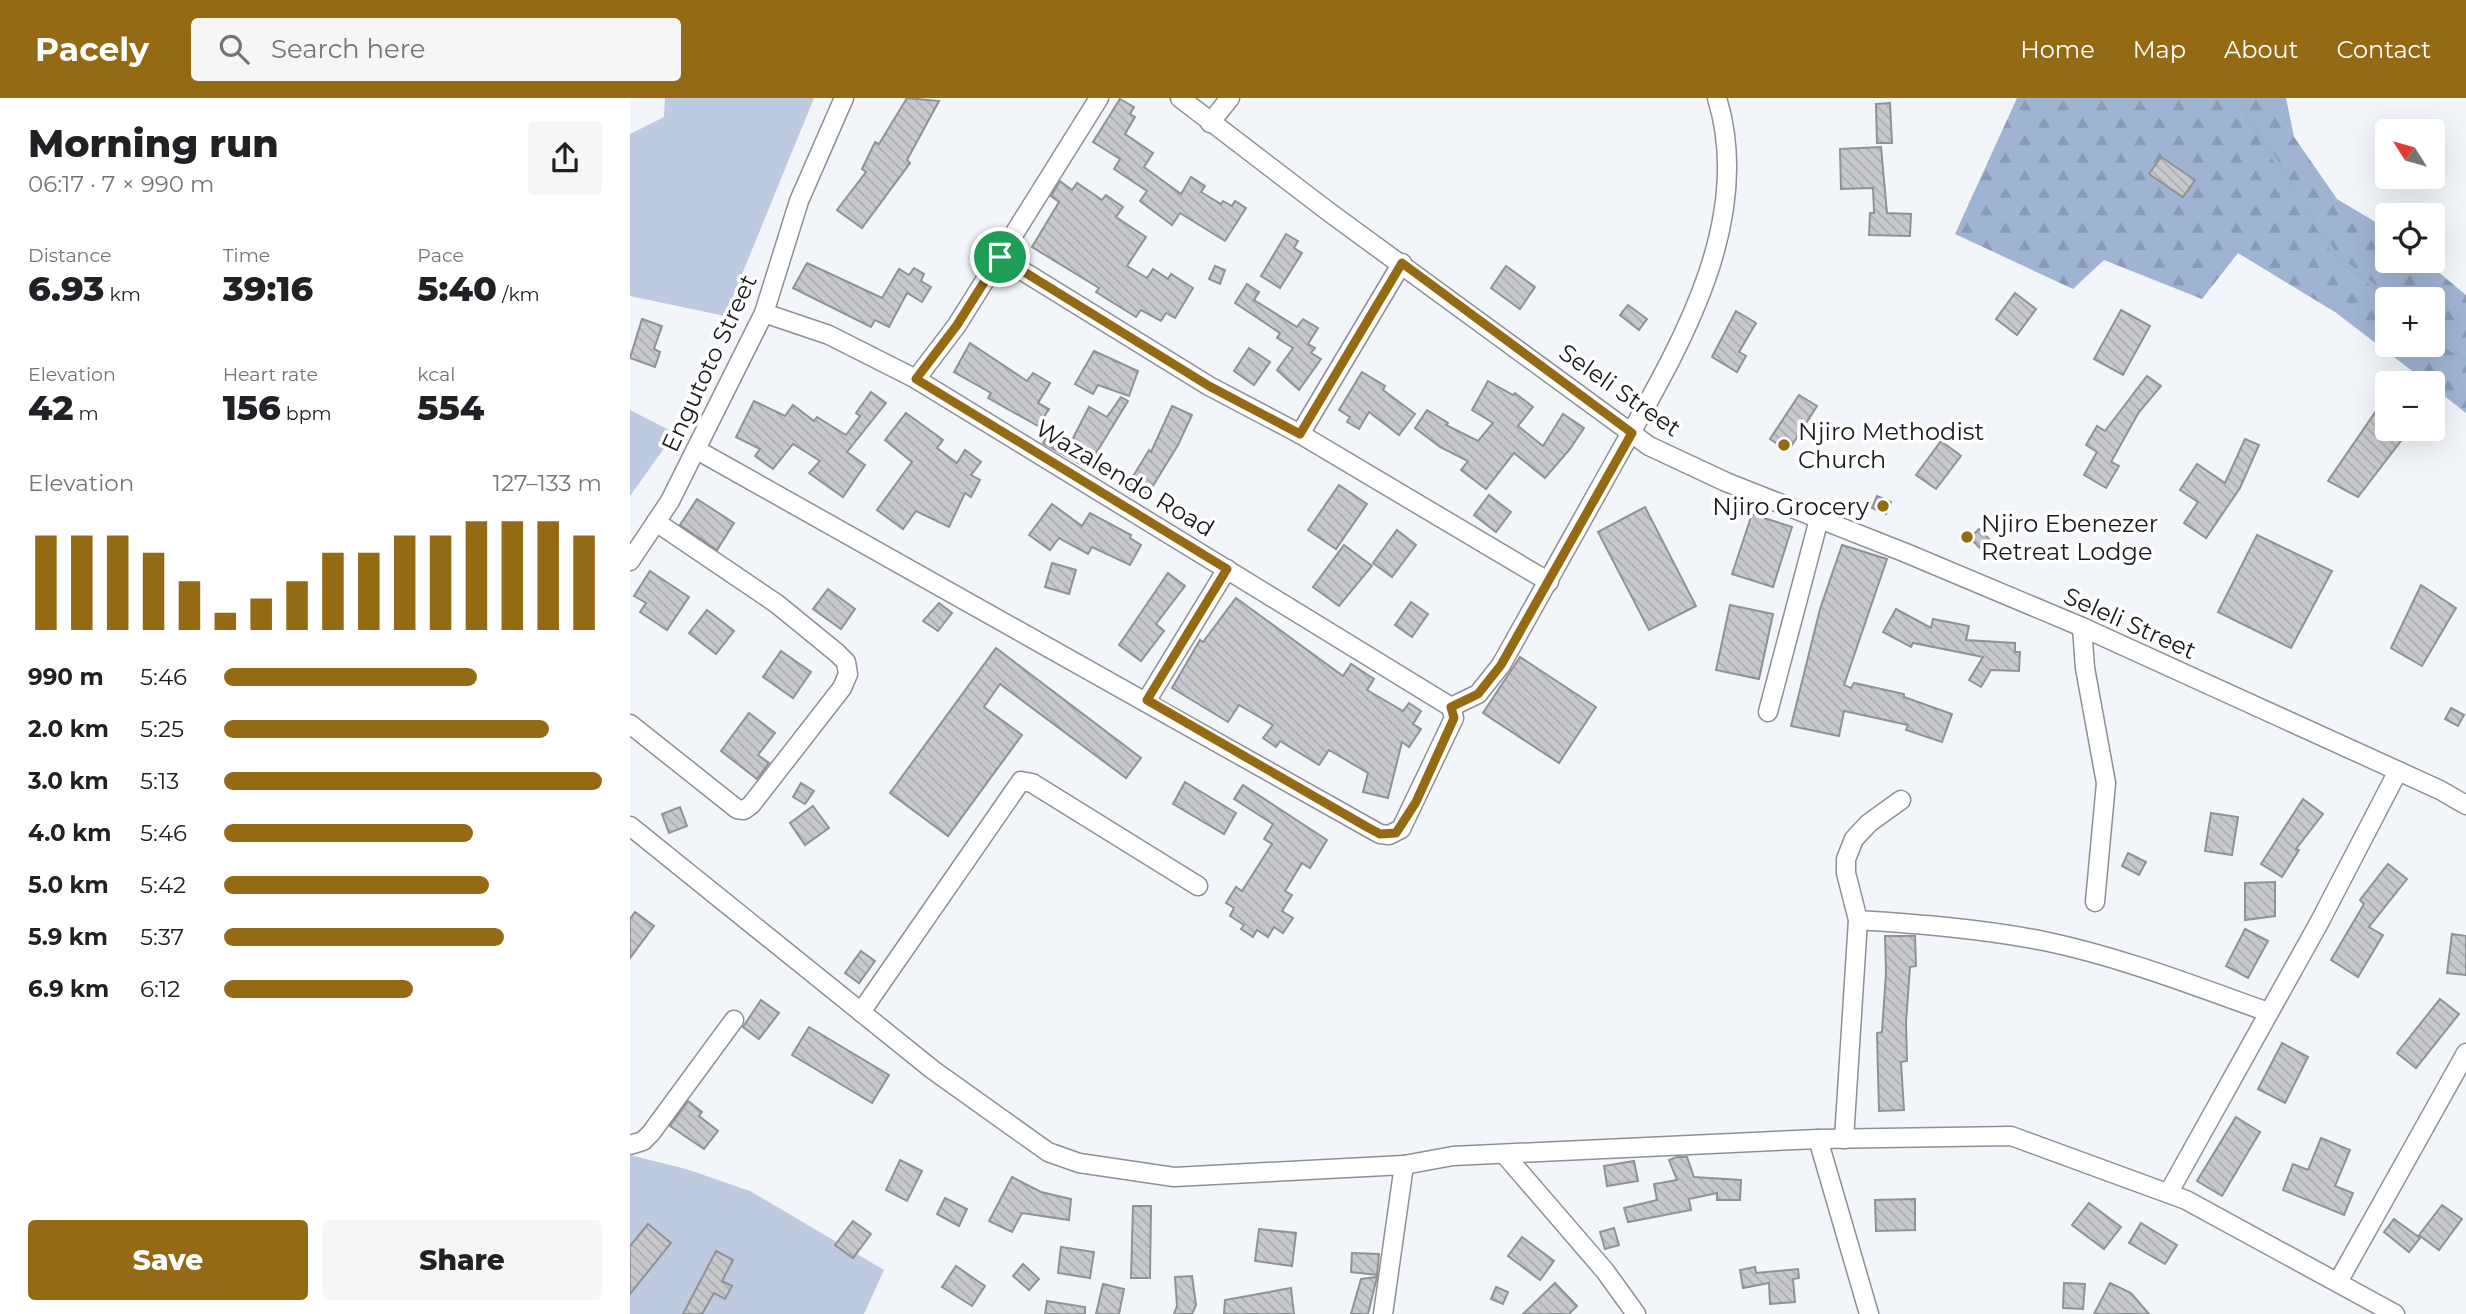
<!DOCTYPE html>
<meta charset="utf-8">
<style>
:root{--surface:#fff;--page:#f6f6f6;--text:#202124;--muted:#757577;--accent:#956a15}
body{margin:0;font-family:Montserrat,sans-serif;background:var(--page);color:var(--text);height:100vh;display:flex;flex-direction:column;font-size:26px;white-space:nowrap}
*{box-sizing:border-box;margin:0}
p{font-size:23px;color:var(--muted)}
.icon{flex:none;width:38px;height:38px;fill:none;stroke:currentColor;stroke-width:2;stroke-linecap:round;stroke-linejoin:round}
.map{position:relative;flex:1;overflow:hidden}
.drawer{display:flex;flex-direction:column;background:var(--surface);width:630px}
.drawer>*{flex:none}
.needle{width:46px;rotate:307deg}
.tools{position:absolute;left:1745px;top:21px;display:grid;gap:14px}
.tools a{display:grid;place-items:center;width:70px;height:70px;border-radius:7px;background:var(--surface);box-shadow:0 7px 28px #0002;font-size:35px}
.pin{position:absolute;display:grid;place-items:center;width:60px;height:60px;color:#fff;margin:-30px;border:4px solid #fff;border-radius:50%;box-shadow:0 2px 7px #0007}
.round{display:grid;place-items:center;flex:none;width:74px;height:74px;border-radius:7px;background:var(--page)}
.overview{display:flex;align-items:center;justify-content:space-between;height:119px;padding:0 28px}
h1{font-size:38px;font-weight:800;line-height:52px}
.figures{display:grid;grid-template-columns:repeat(3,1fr);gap:10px;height:119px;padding:7px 28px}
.figures div{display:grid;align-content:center}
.figures b{font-size:35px;font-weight:800}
.figures small{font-size:19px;font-weight:400}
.figures p{font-size:19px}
.chart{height:196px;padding:14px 28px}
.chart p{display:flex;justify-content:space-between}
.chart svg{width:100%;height:126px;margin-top:7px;stroke:var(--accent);stroke-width:6}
.cta{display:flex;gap:14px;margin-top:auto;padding:14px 28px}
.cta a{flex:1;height:80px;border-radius:7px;background:var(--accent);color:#fff;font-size:28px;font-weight:800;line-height:80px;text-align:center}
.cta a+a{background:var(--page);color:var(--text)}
ul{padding:0 28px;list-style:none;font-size:23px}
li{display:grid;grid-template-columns:112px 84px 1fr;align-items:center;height:52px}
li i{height:18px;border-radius:9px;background:var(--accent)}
header{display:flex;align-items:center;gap:42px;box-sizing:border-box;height:98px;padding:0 35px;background:var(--accent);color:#fff}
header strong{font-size:33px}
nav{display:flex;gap:38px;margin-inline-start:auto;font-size:24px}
.search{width:490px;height:63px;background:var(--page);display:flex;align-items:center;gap:18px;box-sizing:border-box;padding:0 24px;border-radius:7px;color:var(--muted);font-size:26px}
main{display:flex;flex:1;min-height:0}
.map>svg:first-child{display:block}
</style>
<header>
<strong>Pacely</strong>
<div class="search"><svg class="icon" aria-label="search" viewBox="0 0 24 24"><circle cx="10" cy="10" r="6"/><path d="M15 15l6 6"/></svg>Search here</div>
<nav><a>Home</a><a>Map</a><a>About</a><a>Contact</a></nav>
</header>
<main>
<section class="drawer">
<div class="overview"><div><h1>Morning run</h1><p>06:17 · 7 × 990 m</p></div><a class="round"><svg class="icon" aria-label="share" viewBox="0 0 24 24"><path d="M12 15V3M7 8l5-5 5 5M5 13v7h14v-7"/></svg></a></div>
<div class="figures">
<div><p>Distance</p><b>6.93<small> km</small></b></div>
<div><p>Time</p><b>39:16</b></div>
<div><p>Pace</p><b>5:40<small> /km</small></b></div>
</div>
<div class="figures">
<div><p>Elevation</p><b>42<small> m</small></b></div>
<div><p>Heart rate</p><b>156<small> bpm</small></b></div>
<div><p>kcal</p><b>554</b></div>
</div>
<div class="chart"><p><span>Elevation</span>127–133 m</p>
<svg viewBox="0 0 160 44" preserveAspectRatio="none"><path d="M5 44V11M15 44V11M25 44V11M35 44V17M45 44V27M55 44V38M65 44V33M75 44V27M85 44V17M95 44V17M105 44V11M115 44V11M125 44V6M135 44V6M145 44V6M155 44V11"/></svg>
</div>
<ul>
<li><b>990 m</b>5:46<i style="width:67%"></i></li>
<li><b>2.0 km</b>5:25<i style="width:86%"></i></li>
<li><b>3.0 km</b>5:13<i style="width:100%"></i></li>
<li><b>4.0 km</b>5:46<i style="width:66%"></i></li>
<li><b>5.0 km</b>5:42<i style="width:70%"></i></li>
<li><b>5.9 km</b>5:37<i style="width:74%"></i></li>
<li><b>6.9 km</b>6:12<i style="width:50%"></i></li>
</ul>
<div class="cta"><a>Save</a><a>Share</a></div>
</section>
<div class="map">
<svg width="1836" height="1216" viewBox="0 0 1836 1216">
<defs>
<pattern id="forest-firs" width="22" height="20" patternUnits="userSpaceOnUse" patternTransform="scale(1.75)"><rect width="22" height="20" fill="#9fb4d2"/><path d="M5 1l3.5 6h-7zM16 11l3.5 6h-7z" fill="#889ab4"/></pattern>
<pattern id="building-back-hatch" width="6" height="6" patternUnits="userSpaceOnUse" patternTransform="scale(1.75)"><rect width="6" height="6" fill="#c7c9cd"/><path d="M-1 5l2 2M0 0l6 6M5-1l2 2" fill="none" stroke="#aaacaf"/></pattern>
</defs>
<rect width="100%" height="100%" fill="#f2f5f9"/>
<g fill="#bdcadf">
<polygon points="35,0 184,0 95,218 0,198 0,36 34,19"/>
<polygon points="0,312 45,335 0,398"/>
<polygon points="0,1057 56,1071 120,1093 254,1172 234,1216 0,1216"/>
</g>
<path fill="url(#forest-firs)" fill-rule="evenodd" d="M1387 0H1656L1664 39 1707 101 1757 131V163H1795L1836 197V315L1803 289 1802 285H1798L1705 214 1608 155 1572 201 1474 162 1443 191 1325 136ZM1757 201H1802V247H1757Z"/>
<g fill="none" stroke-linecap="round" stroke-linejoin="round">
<g stroke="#9db1d0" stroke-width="4.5">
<polyline points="1606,0 1706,158 1760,201"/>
<polyline points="1802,236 1836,263"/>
</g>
</g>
<g fill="url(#building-back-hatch)" stroke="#8f9296" stroke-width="2">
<polygon points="277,0 309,3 277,62 280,65 232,130 207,112 236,74 232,71 245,44 249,46"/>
<polygon points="490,1 504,9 500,16 505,19 495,36 523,55 514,69 551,96 561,79 575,88 571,94 591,106 593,103 602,108 605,103 616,110 595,143 550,115 542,127 510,103 517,93 484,71 490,61 463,44"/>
<polygon points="1260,5 1262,45 1247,45 1246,6"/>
<polygon points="1251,49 1257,115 1281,116 1280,138 1239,137 1240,115 1244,115 1243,90 1211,91 1210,51"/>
<polygon points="1531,59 1565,82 1553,99 1519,76"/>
<polygon points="430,83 442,92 447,85 472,102 476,97 493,109 486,119 516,139 497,168 517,180 523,171 538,181 541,176 563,190 545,220 536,215 531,223 511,212 506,219 466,194 469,190 402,149 429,104 421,98"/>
<polygon points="656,136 668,143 664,150 672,155 650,190 631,178"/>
<polygon points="177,165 252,200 269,171 279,177 284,170 294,176 291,183 301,189 292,204 277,195 259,229 245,222 241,229 163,190"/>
<polygon points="585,168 595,172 590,186 579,181"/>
<polygon points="876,168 905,189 890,211 861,190"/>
<polygon points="617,186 629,194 624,202 667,229 673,221 688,230 678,246 685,250 681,255 691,261 669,292 647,272 663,250 647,240 650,235 605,205"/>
<polygon points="1385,195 1406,211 1387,237 1366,221"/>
<polygon points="998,207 1017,221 1009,232 990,217"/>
<polygon points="1491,212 1520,228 1493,277 1464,261"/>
<polygon points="1106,213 1126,225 1109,254 1116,258 1107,274 1082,259"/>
<polygon points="12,221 32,228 24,251 30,254 25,269 0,260"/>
<polygon points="340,245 397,283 403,275 420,285 408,305 419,311 408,328 358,300 361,295 324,274"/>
<polygon points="619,250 640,264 624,287 604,273"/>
<polygon points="464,253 508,273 499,298 468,287 463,296 445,286"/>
<polygon points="732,274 755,288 753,292 785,316 769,337 739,314 729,331 717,324 720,319 709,312"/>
<polygon points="1517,278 1531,288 1509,314 1481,364 1489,368 1476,390 1454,377 1467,354 1456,347 1467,328 1475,333"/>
<polygon points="858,283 883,297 885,295 903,309 888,328 913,348 933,316 954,330 940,351 915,380 884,355 856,391 831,372 838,363 810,349 785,330 797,312 818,325 816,327 848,343 863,325 842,312"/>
<polygon points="241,294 256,305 217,354 235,367 213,399 179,375 190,363 163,346 143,371 125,358 130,351 106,339 124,303 155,318 163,307 184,323 187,319 216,337 230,318 226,315"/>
<polygon points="1169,297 1187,308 1158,353 1140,341"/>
<polygon points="1757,297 1757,331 1780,331 1728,399 1698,383"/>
<polygon points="491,299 498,303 457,370 413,345 419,334 440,346 459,309 477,319"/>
<polygon points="542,308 562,317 548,347 518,396 499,385 519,352 521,354"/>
<polygon points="276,315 313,342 307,350 327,365 335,352 351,364 341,377 350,382 341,399 335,395 319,429 286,413 273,431 247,412 282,364 255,342"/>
<polygon points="1615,341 1629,347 1610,390 1576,440 1554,425 1568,404 1550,392 1567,366 1595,385"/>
<polygon points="1311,343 1331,358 1306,391 1286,377"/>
<polygon points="709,387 737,406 706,451 678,432"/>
<polygon points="859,397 881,414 866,434 844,417"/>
<polygon points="1247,398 1261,404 1256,416 1242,410"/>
<polygon points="67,401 104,425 87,452 50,427"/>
<polygon points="422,406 452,428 460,415 501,437 500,440 511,447 500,467 462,449 458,456 429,440 420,452 399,437"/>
<polygon points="1015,409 1066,508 1019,532 968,434"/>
<polygon points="1122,416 1162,429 1143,489 1102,476"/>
<polygon points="1349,431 1359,441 1350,450 1340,440"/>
<polygon points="767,432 786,447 762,479 743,465"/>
<polygon points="1627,437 1702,473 1661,550 1588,514"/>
<polygon points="714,447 742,468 709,508 683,489"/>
<polygon points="1212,447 1257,461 1214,587 1221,590 1224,585 1274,596 1274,599 1322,616 1312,644 1276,632 1278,627 1214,613 1209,638 1161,628 1190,511"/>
<polygon points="422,465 446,472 439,496 415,489"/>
<polygon points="20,473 59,499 37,532 10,514 16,505 4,498"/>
<polygon points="538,475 555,488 526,526 534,533 511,563 489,547"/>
<polygon points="1791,487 1826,510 1792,568 1761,550"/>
<polygon points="198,491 225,511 211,531 183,511"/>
<polygon points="606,500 713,578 721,566 744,581 737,592 773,613 779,605 791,613 783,626 791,631 779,649 772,644 758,700 733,694 738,675 699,652 689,667 650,643 646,649 633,640 643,627 609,607 598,624 542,590 570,542 573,544"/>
<polygon points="781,504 798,516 782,539 765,527"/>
<polygon points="309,505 322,515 308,533 293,523"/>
<polygon points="1100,507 1143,516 1129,581 1086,572"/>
<polygon points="1266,511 1301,530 1303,521 1339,528 1336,542 1385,545 1385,554 1390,554 1389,573 1361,572 1351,589 1339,582 1353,559 1283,545 1281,549 1253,534"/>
<polygon points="77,512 104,533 86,556 59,535"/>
<polygon points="366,550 511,660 496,680 370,586 354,609 392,637 318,738 260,695"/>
<polygon points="151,553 181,574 163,600 133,579"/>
<polygon points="890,559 966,609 929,665 853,615"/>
<polygon points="1821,610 1834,617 1828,628 1815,621"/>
<polygon points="119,615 145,635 128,657 139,665 127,681 91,653"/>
<polygon points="555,684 606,715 594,736 543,706"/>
<polygon points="171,685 184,693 175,706 163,699"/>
<polygon points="613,687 697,742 680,770 672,765 655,793 662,797 652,813 663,820 653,835 644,829 638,839 627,832 623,839 611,831 614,827 600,818 604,810 596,805 606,789 612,793 642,746 634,741 643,726 604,701"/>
<polygon points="1673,701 1693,716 1666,751 1669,752 1652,779 1631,766"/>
<polygon points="183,708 199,730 175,747 160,725"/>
<polygon points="50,709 57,728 39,735 32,716"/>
<polygon points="1581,715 1608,719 1602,757 1575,753"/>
<polygon points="1498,755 1516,764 1509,777 1492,768"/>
<polygon points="1758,766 1777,781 1739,829 1753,837 1728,879 1701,862 1734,806 1730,802"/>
<polygon points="1645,784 1645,818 1615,822 1615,785"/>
<polygon points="5,814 24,828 0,860 0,821"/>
<polygon points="1615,831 1638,843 1618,880 1596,868"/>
<polygon points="1822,836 1836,838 1836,877 1817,875"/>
<polygon points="1255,838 1285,838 1286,868 1280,869 1276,924 1277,963 1271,964 1274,1012 1249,1013 1247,935 1252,934 1256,875"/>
<polygon points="231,853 245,863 229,885 215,875"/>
<polygon points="1810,901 1829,916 1786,970 1767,955"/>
<polygon points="131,902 149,915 129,941 113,929"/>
<polygon points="179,929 259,977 242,1005 162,957"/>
<polygon points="1652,945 1678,959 1655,1005 1628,991"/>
<polygon points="58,1003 72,1014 69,1018 88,1033 74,1051 40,1028"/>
<polygon points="1606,1019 1630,1034 1592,1098 1567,1083"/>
<polygon points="1691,1040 1720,1052 1705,1088 1723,1095 1714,1117 1653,1092 1663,1066 1678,1072"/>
<polygon points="1047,1059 1057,1059 1064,1079 1111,1082 1110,1102 1087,1102 1087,1095 1059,1101 1061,1112 998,1124 994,1110 1027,1102 1024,1086 1047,1082 1039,1062"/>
<polygon points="270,1062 292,1073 277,1103 256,1092"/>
<polygon points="1004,1063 1008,1083 977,1088 974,1068"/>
<polygon points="382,1079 411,1094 441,1101 439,1122 392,1115 382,1134 359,1123"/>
<polygon points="315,1100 337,1111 329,1128 307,1116"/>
<polygon points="1285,1101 1285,1132 1246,1133 1245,1102"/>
<polygon points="1459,1105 1491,1129 1474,1151 1442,1127"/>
<polygon points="1812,1107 1832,1121 1809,1152 1789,1137"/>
<polygon points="503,1108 521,1108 520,1180 501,1180"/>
<polygon points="1764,1121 1790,1140 1779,1154 1754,1134"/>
<polygon points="223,1123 241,1136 223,1160 205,1147"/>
<polygon points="1511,1125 1547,1147 1535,1166 1499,1145"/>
<polygon points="18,1126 41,1145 0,1196 0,1148"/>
<polygon points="984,1130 989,1147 975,1151 970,1134"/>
<polygon points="629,1131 666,1135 662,1168 625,1163"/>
<polygon points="892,1139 924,1163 910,1182 878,1158"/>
<polygon points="431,1149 464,1154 460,1180 428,1175"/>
<polygon points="86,1153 103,1162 92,1183 102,1188 95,1201 84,1195 72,1216 53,1216"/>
<polygon points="722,1155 749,1156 747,1177 721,1174"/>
<polygon points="393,1166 409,1181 399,1192 383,1178"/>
<polygon points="326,1168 355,1188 342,1208 312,1189"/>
<polygon points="1125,1169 1126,1175 1168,1171 1169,1180 1163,1181 1165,1204 1140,1206 1139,1185 1113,1190 1110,1172"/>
<polygon points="562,1178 566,1207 562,1216 544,1216 547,1208 545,1179"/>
<polygon points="747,1179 738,1216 721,1216 731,1181"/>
<polygon points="925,1185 947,1208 939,1216 893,1216"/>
<polygon points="1434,1185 1455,1186 1453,1211 1433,1210"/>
<polygon points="1480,1185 1501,1195 1519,1216 1464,1216"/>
<polygon points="473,1186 494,1191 489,1216 466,1216"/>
<polygon points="866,1189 878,1194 873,1206 861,1201"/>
<polygon points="661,1190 664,1216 594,1216 595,1202"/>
<polygon points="417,1203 455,1209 455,1216 415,1216"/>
</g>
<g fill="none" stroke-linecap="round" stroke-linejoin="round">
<defs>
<g id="minor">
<polyline points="550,0 699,114 1019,348 1096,384 1276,455 1452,529 1810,692 1836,707"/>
<polyline points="580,25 600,0"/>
<polyline points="370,159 579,288 670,336 919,484"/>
<polyline points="134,215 199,237 286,281 821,609"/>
<polyline points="286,281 327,227 469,0"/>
<polyline points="670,336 772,165"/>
<polyline points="67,352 750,736 759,737 771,731 824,620 821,609"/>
<polyline points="0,463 40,403 134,215 169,103 214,0"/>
<polyline points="1452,529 1455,570 1476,685 1465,804"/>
<polyline points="517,602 597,471"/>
<path d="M821 609 848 596 871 567C909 499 947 431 985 363 1045 256 1126 127 1087 0"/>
<polyline points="1138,614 1189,421"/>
<polyline points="0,626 107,711 114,712 121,707 212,590 218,576 216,564 207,555 147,506 26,424"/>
<polyline points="0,728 303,972 418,1054 449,1065 544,1079 774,1067 823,1058 1188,1041 1381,1038 1556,1102 1765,1216"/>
<path d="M1228 822C1290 826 1353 831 1414 843 1491 859 1565 888 1638 914"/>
<polyline points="231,914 391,683 402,685 568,788"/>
<polyline points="1188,1041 1239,1216"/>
<polyline points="1214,1041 1228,822 1216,775 1216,761 1224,741 1239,725 1271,702"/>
<polyline points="0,1047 13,1043 21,1035 104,922"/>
<polyline points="875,1057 975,1173 1006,1216"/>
<polyline points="1539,1094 1689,825 1768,673"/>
<polyline points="1708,1184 1836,955"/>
<polyline points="753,1216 774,1067"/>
</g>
</defs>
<use href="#minor" stroke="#8e9094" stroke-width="21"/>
<use href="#minor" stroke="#fff" stroke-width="18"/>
</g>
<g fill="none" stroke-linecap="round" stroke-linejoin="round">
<defs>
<polygon id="route" points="370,159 579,288 670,336 772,165 1002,335 871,567 848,596 821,609 824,620 786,704 766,735 750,736 737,729 517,602 597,471 286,281 327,227"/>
</defs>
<use href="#route" stroke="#fff" stroke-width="14"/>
<use href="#route" stroke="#956a15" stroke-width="9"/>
</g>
<g fill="#956a15" stroke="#fff" stroke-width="2.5">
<circle cx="1154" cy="347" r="7"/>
<circle cx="1253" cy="408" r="7"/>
<circle cx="1337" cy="439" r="7"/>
</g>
<g text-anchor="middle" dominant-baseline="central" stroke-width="7" stroke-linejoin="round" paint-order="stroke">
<g font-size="24" fill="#191a1b" stroke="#fff">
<text transform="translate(79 265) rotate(-65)">Engutoto Street</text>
<text transform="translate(990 292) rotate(35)">Seleli Street</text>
<text transform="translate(495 380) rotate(31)">Wazalendo Road</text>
<text transform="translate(1500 525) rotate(24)">Seleli Street</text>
</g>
<g font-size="24" fill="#191a1b" stroke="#fff" text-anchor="start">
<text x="1168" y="333">Njiro Methodist<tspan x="1168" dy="28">Church</tspan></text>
<text x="1239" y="408" text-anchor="end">Njiro Grocery</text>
<text x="1351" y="425">Njiro Ebenezer<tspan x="1351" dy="28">Retreat Lodge</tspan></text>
</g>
</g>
</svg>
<div class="tools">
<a><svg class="needle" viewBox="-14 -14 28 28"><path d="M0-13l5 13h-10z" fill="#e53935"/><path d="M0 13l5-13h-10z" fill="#757577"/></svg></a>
<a><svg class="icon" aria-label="locate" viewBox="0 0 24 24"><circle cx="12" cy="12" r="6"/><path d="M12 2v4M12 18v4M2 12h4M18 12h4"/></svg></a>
<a>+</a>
<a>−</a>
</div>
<div class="pin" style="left:370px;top:159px;background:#1e9e55"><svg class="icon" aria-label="arrive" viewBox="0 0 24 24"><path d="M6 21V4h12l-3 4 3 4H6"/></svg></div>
</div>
</main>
